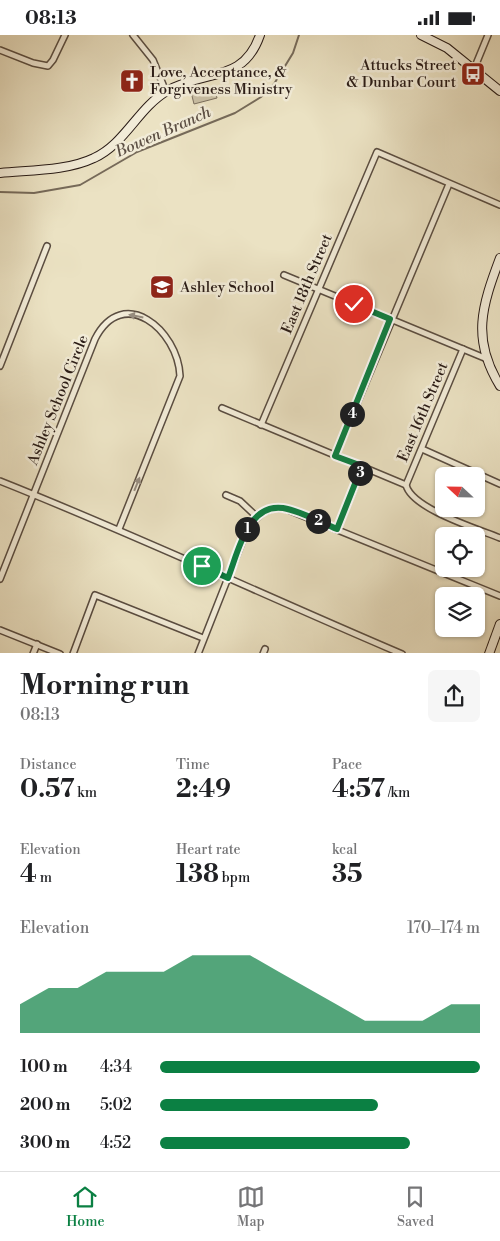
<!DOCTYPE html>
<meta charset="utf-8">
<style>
:root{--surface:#fff;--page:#f6f6f6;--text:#202124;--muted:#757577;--line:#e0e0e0;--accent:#0b8043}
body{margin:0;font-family:"Libre Bodoni",serif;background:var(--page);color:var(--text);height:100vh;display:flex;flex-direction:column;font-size:19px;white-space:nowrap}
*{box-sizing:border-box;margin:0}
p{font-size:16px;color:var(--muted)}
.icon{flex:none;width:28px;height:28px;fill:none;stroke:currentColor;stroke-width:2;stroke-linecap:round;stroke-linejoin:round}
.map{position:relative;height:618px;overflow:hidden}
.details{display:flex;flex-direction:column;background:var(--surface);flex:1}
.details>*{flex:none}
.needle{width:32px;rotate:292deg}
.controls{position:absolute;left:435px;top:432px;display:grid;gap:10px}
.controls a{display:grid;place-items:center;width:50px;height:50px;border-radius:8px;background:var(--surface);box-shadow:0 1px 4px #0004;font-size:25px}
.pin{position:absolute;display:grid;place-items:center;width:42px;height:42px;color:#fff;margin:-21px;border:2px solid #fff;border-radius:50%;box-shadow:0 1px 5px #0007}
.km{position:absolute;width:25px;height:25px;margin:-12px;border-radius:50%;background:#222;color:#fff;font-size:14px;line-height:25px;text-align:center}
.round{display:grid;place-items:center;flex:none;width:52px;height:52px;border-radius:8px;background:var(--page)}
.headline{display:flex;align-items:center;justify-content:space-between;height:85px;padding:0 20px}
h1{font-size:28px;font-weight:700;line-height:38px}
.figures{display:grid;grid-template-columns:repeat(3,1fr);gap:8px;height:85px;padding:5px 20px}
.figures div{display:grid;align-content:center}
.figures b{font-size:25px;font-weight:700}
.figures small{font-size:14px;font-weight:400}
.figures p{font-size:14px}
.chart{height:140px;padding:10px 20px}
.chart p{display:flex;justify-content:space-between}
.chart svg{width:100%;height:90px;margin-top:5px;fill:var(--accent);opacity:.7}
ul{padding:0 20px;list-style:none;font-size:16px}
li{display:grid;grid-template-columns:80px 60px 1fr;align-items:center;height:38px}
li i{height:12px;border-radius:6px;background:var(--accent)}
.status{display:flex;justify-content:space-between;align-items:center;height:35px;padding:0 25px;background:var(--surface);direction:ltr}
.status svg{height:14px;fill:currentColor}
.menu{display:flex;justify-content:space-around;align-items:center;height:70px;border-top:1px solid var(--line);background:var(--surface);font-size:14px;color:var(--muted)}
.menu a{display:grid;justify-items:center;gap:2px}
.menu .on{color:var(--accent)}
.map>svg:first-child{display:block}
</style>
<div class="status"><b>08:13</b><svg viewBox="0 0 49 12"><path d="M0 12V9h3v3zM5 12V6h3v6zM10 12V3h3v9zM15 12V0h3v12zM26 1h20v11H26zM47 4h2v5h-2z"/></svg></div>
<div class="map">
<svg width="500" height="619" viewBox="0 0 500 619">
<rect width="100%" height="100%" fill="#ebe2c3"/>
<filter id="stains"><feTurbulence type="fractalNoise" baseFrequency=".004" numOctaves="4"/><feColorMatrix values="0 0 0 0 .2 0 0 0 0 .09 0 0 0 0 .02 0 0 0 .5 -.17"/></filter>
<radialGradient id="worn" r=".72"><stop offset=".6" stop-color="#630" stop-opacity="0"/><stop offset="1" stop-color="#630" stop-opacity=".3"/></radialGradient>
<polygon fill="#cac0a6" stroke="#7a6e5e" points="214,51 217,63 194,69 191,57"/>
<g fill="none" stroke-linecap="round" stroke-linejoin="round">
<polyline stroke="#766a5a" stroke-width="2" points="0,157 34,158 80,150 137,117 235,78 261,62 274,49 293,18 299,0"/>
<defs>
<g id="street">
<polyline points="133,0 153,25 166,57"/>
<polyline points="0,15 33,28 48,31 53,25 65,0"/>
<polyline points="474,34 488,0"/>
<polyline points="284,240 487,324"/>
<polyline points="0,331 47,211"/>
<path d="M222 373 406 450C412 474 478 494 500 503"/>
<polyline points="261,390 377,117 500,170"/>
<polyline points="422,414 500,449"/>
<polyline points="335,421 449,149"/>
<path d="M0 446C136 500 268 562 402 619"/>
<polyline points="406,450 463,314"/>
<polyline points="226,460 240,466 256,481"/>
<polyline points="337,494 363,431"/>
<path d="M0 544 95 304C123 249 178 295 180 341L119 494"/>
<polyline points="0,595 60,619"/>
<polyline points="33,619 37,609"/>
<polyline points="73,619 95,560 203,603"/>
<polyline points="198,619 248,492 263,477 275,473 286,474 500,561"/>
<polyline points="263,619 265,614"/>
</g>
<g id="secondary">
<polyline points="421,0 447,13 500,56"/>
<path d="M0 138C30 135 67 136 94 123 125 109 138 73 167 56 205 34 243 49 260 0"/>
<path d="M500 223C482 271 471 304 500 351"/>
<polyline points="489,619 500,589"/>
</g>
</defs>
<use href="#street" stroke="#5a4d41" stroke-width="8"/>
<use href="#secondary" stroke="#291b16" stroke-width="10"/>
<use href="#street" stroke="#f2ecd8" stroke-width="5"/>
<use href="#secondary" stroke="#f2ecd8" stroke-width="8"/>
</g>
<defs><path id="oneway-solid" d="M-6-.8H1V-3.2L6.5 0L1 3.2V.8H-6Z" transform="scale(1.25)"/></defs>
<g fill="#988e81">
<use href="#oneway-solid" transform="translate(136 281) rotate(-169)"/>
<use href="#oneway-solid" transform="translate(137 449) rotate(-68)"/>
</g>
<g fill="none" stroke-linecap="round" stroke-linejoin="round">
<defs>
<path id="route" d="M202 531 228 543C238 518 247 468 283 473 301 476 320 487 337 494L362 431 335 421 390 284 354 269"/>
</defs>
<use href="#route" stroke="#fff" stroke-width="10"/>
<use href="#route" stroke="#0b8043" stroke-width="6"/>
</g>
<defs>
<symbol id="bus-square" viewBox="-11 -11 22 22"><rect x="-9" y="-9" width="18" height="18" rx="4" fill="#8f2418" stroke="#f2ecd8"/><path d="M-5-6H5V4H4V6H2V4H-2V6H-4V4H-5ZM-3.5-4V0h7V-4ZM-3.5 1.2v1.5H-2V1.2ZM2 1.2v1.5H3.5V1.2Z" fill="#fff"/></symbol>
<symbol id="church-square" viewBox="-11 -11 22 22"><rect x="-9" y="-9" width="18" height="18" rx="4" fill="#8f2418" stroke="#f2ecd8"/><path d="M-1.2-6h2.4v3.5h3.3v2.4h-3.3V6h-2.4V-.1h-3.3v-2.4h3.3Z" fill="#fff"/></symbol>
<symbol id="school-square" viewBox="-11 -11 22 22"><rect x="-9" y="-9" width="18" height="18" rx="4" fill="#8f2418" stroke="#f2ecd8"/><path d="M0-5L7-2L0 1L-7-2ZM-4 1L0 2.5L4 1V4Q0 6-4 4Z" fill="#fff"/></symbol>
</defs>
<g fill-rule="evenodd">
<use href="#bus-square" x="459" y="25" width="28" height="28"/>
<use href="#church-square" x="118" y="32" width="28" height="28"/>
<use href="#school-square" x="148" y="238" width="28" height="28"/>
</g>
<g text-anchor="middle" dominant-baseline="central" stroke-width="5" stroke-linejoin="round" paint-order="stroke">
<g font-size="15" fill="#291b16" stroke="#f2ecd8" text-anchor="start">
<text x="456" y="30" text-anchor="end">Attucks Street<tspan x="456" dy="17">&amp; Dunbar Court</tspan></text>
<text x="150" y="37">Love, Acceptance, &amp;<tspan x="150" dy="17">Forgiveness Ministry</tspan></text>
<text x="180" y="252">Ashley School</text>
</g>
<g font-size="15" fill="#291b16" stroke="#f2ecd8">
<text transform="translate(307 249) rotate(-67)">East 18th Street</text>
<text transform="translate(58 365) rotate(-68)">Ashley School Circle</text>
<text transform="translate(423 377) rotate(-67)">East 16th Street</text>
</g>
<g font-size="16" font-style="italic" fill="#5c4f44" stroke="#f2ecd8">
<text transform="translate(163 97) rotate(-24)">Bowen Branch</text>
</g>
</g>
<rect width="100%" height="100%" filter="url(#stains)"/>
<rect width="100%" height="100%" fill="url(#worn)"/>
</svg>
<div class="controls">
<a><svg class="needle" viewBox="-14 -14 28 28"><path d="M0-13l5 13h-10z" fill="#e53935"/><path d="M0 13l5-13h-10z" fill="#757577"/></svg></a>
<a><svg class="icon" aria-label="locate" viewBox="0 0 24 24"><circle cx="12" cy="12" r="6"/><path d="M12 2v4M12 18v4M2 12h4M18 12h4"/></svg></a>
<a><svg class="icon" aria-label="layers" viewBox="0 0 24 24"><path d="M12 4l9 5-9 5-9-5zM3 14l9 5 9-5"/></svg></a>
</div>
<div class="pin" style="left:202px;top:531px;background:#1e9e55"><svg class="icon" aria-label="arrive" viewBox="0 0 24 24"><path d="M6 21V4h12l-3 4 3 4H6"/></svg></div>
<div class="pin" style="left:354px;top:269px;background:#d93025"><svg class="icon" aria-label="check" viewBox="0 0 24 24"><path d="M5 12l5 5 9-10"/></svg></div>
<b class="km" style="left:247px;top:494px">1</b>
<b class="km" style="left:318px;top:486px">2</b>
<b class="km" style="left:360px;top:438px">3</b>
<b class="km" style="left:352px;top:379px">4</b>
</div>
<section class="details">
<div class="headline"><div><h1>Morning run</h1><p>08:13</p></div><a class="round"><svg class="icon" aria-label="share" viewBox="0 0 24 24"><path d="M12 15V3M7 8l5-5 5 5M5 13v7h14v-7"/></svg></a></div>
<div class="figures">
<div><p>Distance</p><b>0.57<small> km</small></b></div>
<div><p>Time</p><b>2:49</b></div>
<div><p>Pace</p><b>4:57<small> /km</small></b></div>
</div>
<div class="figures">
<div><p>Elevation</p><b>4<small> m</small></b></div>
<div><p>Heart rate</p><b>138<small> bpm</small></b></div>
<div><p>kcal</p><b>35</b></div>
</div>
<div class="chart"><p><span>Elevation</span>170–174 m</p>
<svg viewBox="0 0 160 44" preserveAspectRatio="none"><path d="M0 44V30L10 22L20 22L30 14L40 14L50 14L60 6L70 6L80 6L90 14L100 22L110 30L120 38L130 38L140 38L150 30L160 30V44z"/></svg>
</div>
<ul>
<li><b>100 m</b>4:34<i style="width:100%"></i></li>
<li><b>200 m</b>5:02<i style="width:68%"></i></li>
<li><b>300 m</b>4:52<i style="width:78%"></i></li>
</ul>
</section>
<nav class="menu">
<a class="on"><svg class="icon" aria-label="home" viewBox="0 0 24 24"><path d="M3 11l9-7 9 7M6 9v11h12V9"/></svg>Home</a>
<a><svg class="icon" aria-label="map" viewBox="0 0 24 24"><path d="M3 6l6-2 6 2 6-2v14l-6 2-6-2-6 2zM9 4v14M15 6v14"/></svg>Map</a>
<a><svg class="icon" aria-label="saved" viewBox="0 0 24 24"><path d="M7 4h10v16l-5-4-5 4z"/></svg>Saved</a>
</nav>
